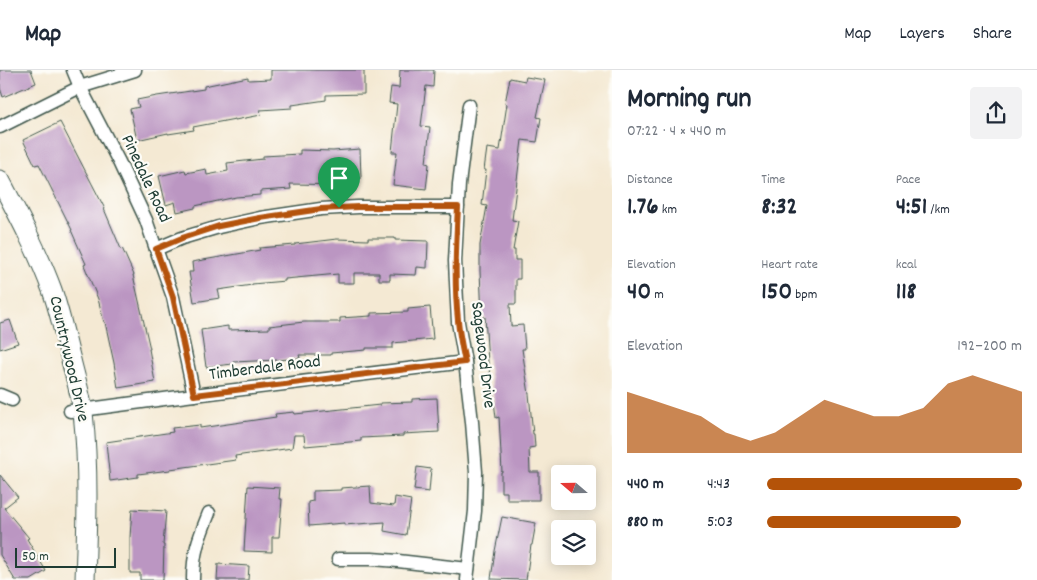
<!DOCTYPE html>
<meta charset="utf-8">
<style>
:root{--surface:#fff;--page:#f2f2f3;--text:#1f2937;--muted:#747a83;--line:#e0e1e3;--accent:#b45309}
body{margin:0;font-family:Dekko,sans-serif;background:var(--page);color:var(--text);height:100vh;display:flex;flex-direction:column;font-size:19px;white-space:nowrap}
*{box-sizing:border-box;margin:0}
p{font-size:16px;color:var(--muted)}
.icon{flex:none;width:28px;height:28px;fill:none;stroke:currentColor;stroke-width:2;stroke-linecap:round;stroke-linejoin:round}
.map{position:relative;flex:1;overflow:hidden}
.side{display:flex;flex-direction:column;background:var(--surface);width:425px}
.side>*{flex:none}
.needle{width:32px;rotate:290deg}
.buttons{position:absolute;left:551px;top:395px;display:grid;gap:10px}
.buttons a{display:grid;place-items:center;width:45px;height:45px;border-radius:5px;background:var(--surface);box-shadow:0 2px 12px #0003;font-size:25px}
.scale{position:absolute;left:15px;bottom:12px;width:101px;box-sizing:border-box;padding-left:5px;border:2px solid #1f3d34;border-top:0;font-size:14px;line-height:18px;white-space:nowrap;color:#1f3d34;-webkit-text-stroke:4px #fdfcf7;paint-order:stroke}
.pin{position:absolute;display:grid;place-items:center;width:42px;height:42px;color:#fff;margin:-51px -21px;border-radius:50% 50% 50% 0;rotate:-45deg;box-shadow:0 0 5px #0007}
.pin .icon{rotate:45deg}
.round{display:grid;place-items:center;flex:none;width:52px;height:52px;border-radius:5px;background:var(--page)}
.head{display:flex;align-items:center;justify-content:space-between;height:85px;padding:0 15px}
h1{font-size:28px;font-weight:700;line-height:38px}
.figures{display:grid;grid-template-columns:repeat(3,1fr);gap:8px;height:85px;padding:5px 15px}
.figures div{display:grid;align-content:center}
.figures b{font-size:25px;font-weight:700}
.figures small{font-size:14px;font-weight:400}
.figures p{font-size:14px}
.chart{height:140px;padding:10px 15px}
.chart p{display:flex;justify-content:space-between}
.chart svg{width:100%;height:90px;margin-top:5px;fill:var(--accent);opacity:.7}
ul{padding:0 15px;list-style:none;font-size:16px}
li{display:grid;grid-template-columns:80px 60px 1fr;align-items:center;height:38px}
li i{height:12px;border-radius:6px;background:var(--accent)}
header{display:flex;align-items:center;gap:30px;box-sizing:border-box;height:70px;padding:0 25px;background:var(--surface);border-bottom:1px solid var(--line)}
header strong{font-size:24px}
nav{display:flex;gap:28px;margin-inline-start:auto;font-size:18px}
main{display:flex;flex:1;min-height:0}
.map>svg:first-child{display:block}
</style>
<header>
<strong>Map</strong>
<nav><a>Map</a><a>Layers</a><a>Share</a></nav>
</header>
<main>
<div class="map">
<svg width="612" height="510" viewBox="0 0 612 510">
<rect width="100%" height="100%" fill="#fdfcf7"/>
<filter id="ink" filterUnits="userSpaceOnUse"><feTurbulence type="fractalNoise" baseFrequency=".02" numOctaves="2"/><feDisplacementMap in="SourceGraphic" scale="10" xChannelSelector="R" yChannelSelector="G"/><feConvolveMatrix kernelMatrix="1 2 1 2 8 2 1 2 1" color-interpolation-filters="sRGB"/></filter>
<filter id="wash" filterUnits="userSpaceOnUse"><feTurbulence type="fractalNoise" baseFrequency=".0096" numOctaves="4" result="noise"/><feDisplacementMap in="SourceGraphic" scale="20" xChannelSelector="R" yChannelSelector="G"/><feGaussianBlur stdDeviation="1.12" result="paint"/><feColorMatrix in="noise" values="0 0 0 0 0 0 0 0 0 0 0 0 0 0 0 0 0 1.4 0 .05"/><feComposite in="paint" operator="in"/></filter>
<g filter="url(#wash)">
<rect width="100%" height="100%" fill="#f4e9d3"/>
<g id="blocks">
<g fill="#bb96c2">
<polygon points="0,0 31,0 36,13 3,27 0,18"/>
<polygon points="271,0 364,0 364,24 326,25 326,30 292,35 292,38 260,40 261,45 235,50 235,49 193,57 194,60 168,64 168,63 137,70 130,39 139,37 137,30 157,26 204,19 204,16 248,7 248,10 271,9"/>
<polygon points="400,0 434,0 433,17 426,16 421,56 430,57 426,93 429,94 426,119 393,115 397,82 392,82 397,34 389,33 391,17 399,18"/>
<polygon points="526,7 545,10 537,47 541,48 537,72 522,70 512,150 518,151 513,180 515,180 515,190 520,190 520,209 516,209 516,234 510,234 511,256 523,255 525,279 522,279 529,324 533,364 534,364 535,377 529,378 530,402 539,402 539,430 507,430 507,422 501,422 501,402 502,402 499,347 496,348 493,323 488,292 485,247 482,247 480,201 480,175 487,136 482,135 486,100 484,100 487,78 500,80 507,34 505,33 510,8 525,11"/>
<polygon points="60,52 105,139 104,139 121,179 122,178 134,205 133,205 150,279 149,279 155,312 118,318 114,293 105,252 104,252 98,229 84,195 86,194 71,160 72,160 39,94 35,95 23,70"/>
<polygon points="360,79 361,108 354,108 354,115 290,114 291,119 260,121 260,125 236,127 195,136 195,138 177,142 175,132 166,135 159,106 185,100 186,103 206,99 207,105 228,101 227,93 263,89 263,86 300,84 300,80 333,81"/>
<polygon points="368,168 395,168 395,170 428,171 427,198 417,197 416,205 390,204 390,210 379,210 379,203 354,203 354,213 338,213 338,204 285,209 285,211 252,214 252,215 218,220 220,228 194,232 189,202 193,202 192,192 260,180 259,178 295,175 295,174 337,169 368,170"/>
<polygon points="430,237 433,269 393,273 393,278 366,278 366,280 331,283 331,285 299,285 300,288 278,290 233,292 233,294 206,297 201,260 228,256 228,260 269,259 269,256 304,252 340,252 340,248 371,246 371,243 408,242 408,239"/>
<polygon points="10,250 18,273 0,279 0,253"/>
<polygon points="437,328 439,362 403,364 403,366 361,368 361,371 305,376 304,365 294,365 292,378 235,386 236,390 170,399 170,400 138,404 138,407 110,411 106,372 173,362 172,358 200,355 200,358 276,347 275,344 294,342 295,344 380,335 380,333 412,332 412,329"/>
<polygon points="417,397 431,399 429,422 414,420"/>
<polygon points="0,405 18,427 4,438 29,468 27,469 46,501 31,510 15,510 0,485"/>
<polygon points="248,416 280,418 279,429 282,429 279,467 272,467 272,482 244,481"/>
<polygon points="370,416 371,433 394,436 395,427 411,430 406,465 384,461 385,452 344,455 344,453 309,456 308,432 313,431 313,421 341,420 341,418"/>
<polygon points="132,439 166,441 163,475 164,475 163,510 140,510 140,503 130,503 130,467"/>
<polygon points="502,447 536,453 532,475 531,475 526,510 491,509 495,481"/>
<polygon points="218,494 249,496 248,510 217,510"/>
</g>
</g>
</g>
<g filter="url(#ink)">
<use href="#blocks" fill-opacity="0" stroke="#3f574c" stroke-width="1"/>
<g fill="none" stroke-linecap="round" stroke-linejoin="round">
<defs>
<g id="street">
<polyline points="73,0 80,17 119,92 146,150 156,179 173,227 194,325"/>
<polyline points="0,57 80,17 135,0"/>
<polyline points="156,179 182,168 219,157 260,148 321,139 358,137 458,137"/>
<polyline points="0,325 12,330"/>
<polyline points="70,341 82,340 194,325 465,292"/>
<polyline points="338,489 372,489 398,491 468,499"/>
<path d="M193 510C193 482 199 468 209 443"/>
<polyline points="467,510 475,441 476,402 472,352 465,292 458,252 455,191 459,114 469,35"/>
</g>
<path id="secondary" d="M0 110C19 146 38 182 52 220 60 243 65 267 71 290 75 307 81 325 83 342 89 399 87 453 85 510"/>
</defs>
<use href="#street" stroke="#3f574c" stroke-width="15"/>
<use href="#secondary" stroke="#3f574c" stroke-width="21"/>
<use href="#street" stroke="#fff" stroke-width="12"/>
<use href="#secondary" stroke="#fff" stroke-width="19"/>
</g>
</g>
<g fill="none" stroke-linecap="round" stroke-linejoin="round" filter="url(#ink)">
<defs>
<path id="route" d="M358 137H458C456 175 454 212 458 250 459 264 462 278 465 292L194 325 173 227 156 179 182 168 219 156 260 148 321 139Z"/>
</defs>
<use href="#route" stroke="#fff" stroke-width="10"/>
<use href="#route" stroke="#b45309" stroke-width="6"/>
</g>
<g text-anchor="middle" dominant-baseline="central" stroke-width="4.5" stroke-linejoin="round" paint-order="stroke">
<g font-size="18" fill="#1f3d34" stroke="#fdfcf7">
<text transform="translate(145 109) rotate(65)">Pinedale Road</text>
<text transform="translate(482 285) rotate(83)">Sagewood Drive</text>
<text transform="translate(68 289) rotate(77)">Countrywood Drive</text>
<text transform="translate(265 299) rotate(-7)">Timberdale Road</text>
</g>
</g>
</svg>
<div class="buttons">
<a><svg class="needle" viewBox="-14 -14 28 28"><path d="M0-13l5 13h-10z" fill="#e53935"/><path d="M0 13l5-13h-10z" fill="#747a83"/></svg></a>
<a><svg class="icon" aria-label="layers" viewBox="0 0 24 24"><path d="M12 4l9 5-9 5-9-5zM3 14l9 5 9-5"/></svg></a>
</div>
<div class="scale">50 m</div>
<div class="pin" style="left:339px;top:138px;background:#1e9e55"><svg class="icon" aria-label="arrive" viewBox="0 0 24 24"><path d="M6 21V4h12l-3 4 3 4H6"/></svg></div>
</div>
<section class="side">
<div class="head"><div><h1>Morning run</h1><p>07:22 · 4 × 440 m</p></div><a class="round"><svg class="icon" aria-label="share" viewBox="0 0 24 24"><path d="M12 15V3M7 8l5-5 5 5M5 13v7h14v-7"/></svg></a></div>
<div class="figures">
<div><p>Distance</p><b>1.76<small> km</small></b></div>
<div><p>Time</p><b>8:32</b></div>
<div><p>Pace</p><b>4:51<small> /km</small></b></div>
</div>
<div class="figures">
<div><p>Elevation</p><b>40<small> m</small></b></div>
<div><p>Heart rate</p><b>150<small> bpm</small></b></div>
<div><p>kcal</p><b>118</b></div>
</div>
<div class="chart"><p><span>Elevation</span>192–200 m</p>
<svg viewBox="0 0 160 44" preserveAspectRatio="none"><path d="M0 44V14L10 18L20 22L30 26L40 34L50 38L60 34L70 26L80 18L90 22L100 26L110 26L120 22L130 10L140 6L150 10L160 14V44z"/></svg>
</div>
<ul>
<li><b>440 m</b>4:43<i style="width:100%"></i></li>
<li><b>880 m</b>5:03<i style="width:76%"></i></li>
</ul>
</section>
</main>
